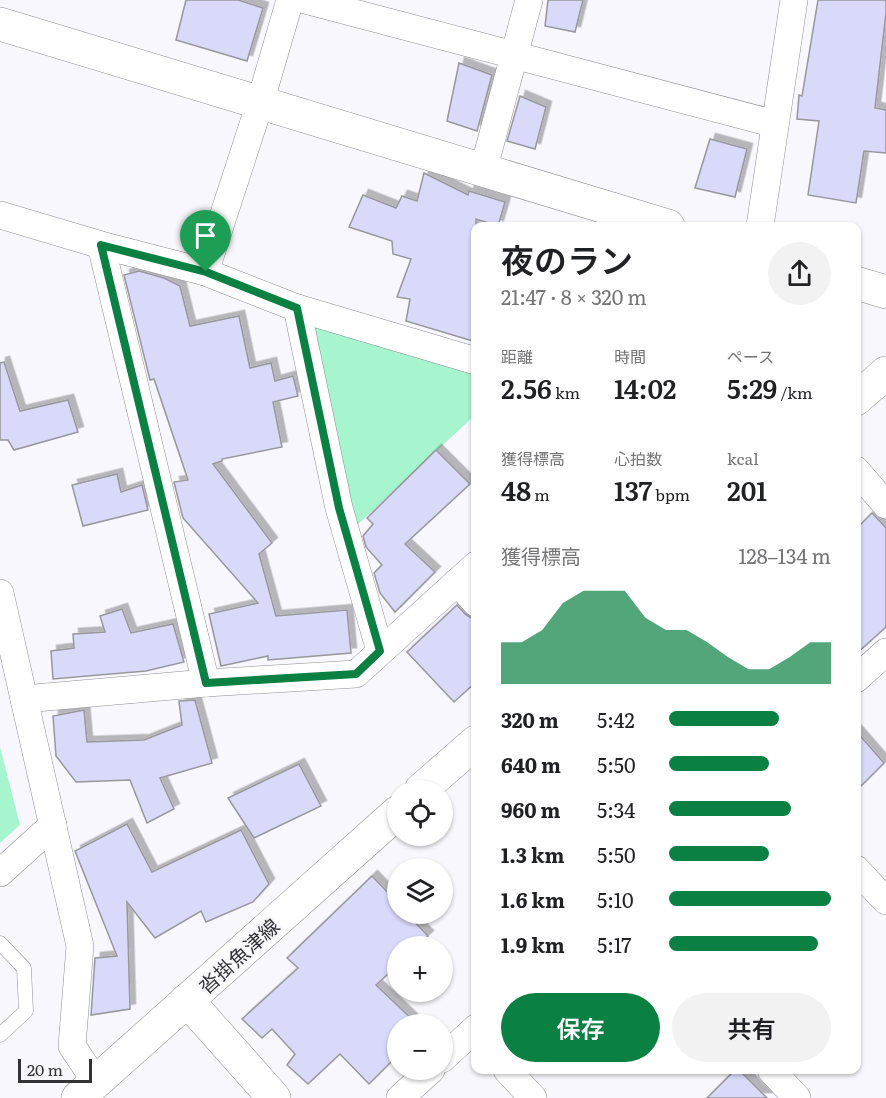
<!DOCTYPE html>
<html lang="ja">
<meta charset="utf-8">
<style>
:root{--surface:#fff;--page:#f2f2f2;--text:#202124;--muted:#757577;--accent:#0b8043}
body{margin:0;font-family:Literata,"Noto Sans JP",serif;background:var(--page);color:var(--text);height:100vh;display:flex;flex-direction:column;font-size:22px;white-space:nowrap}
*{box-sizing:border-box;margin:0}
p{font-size:20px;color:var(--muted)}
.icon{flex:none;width:33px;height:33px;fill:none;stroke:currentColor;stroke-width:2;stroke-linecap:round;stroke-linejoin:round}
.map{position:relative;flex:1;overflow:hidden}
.panel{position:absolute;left:471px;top:222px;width:390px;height:852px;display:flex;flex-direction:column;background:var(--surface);border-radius:12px;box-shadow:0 2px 4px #0004}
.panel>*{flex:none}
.tools{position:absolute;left:387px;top:780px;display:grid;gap:12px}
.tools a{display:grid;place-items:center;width:66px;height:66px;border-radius:50%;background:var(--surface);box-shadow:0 2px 4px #0004;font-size:30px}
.scale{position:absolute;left:18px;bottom:15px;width:74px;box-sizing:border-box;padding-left:6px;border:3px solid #333335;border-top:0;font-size:16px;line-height:21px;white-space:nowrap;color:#333335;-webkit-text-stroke:4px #f7f7fd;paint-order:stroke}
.pin{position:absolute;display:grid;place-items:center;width:51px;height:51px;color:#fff;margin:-62px -26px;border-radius:50% 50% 50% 0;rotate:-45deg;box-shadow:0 0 6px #0007}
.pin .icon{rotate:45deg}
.round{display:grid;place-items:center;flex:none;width:63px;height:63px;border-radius:32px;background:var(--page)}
.headline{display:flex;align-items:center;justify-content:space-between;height:102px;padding:0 30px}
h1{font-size:33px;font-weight:600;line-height:45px}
.figures{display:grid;grid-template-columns:repeat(3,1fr);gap:9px;height:102px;padding:6px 30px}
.figures div{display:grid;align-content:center}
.figures b{font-size:26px;font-weight:600}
.figures small{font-size:16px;font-weight:400}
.figures p{font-size:16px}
.chart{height:168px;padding:12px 30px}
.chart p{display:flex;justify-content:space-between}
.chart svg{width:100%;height:108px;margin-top:6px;fill:var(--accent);opacity:.7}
.primary-button{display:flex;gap:12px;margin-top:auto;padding:12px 30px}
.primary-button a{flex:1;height:69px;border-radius:36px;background:var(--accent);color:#fff;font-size:24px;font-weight:600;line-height:69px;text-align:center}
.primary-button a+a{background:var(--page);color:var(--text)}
ul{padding:0 30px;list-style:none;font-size:20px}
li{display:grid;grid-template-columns:96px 72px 1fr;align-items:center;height:45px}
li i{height:15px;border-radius:8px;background:var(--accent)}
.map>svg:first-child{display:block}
</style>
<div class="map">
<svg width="886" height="1098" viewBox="0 0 886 1098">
<defs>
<filter id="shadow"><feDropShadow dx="5.5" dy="-5.5" stdDeviation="0" flood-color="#0004"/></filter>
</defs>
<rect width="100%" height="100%" fill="#f7f7fd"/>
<g fill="#a6f5ce">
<polygon points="312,321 475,370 475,415 355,527"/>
<polygon points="0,747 20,825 0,843"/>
</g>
<g fill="#d9d9fa" stroke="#97979c" stroke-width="1.5" filter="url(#shadow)">
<polygon points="186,0 238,0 263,8 247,61 176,40"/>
<polygon points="548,0 583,0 575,32 545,26"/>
<polygon points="818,0 886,0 886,13 875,108 886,110 886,153 864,151 856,203 808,195 819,121 797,119 799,95 802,96"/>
<polygon points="459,63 492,75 477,131 447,121"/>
<polygon points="520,96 546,107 535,149 507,141"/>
<polygon points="710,139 747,149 735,197 695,188"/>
<polygon points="424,173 468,195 469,191 505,202 498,226 476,219 476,342 406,321 410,299 397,297 411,259 393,254 392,241 349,227 363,195 396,208 402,196 417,201"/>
<polygon points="139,271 164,278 180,286 190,326 239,316 250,368 271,363 275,381 293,376 298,396 273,402 282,447 222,459 222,461 213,464 272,543 259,554 276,616 347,610 351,653 268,660 268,656 221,666 209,614 258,603 183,518 174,482 188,480 154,379 150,380 124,275"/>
<polygon points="4,362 20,411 68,400 78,432 14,450 8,440 0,440 0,363"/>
<polygon points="436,450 470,484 405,544 435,572 395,612 380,593 374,573 382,565 366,547 363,536 373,524 367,518"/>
<polygon points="117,474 121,492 142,485 148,510 83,526 72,485"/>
<polygon points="872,513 886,528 886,627 856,654 856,529"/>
<polygon points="457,605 465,614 476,621 476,682 454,702 407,652"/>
<polygon points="122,609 131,633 173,624 184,662 146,671 53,679 51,651 74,648 73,634 105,632 100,616"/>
<polygon points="195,700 212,763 160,778 174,809 147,823 130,780 76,782 56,756 53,716 84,710 87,742 144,740 182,725 179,701"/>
<polygon points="856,731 884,763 856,791"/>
<polygon points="299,764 321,806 254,838 228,798"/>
<polygon points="127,824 152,872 241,830 269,884 253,902 206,922 201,911 155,938 127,902 130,1009 91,1015 95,958 117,956 75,851"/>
<polygon points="372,876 398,903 398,914 407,914 428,936 417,946 398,946 398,965 376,985 417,1024 398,1024 398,1055 369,1084 340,1054 308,1084 287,1065 295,1054 272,1029 262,1038 242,1019 298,968 287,958"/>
<polygon points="735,1070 739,1070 767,1098 707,1098"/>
</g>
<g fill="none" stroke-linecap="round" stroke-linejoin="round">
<defs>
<polyline id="lane" points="0,943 24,968 26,1011 0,1035"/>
<g id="street">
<polyline points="305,0 775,124"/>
<polyline points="483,171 529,0"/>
<polyline points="0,215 101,245 205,272 297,308 476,361"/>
<polyline points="760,226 794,0"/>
<polyline points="101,245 206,683"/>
<polyline points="205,272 260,103 290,0"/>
<polyline points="297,308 339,508 380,651"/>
<polyline points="856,470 886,505"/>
<polyline points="457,582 476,603"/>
<polyline points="0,593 80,946 72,1046 96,1082"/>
<polyline points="856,679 886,652"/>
<polyline points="24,699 206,683 356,674 476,565"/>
<polyline points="856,869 886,901"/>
<polyline points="0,873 53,825"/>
<polyline points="442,1059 476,1028"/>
<polyline points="507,1070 533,1098"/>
<polyline points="771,1070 797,1098"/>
<polyline points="400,1098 431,1070"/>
</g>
<g id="secondary">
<polyline points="0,24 668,226"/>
<polyline points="856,283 886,292"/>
<polyline points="856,399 886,373"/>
<polyline points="421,790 476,742"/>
<polyline points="187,1000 274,1098"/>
<polyline points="78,1098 398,812"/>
</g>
</defs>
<use href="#lane" stroke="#8f8f95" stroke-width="15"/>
<use href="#street" stroke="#8f8f95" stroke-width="28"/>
<use href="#secondary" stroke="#8f8f95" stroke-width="34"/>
<use href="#lane" stroke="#fff" stroke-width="14"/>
<use href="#street" stroke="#fff" stroke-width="27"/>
<use href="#secondary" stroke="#fff" stroke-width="33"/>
</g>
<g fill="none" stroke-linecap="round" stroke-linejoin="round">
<defs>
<polygon id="route" points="101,245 206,272 297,308 339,508 380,651 356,674 206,683"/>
</defs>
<use href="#route" stroke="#fff" stroke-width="12"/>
<use href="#route" stroke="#0b8043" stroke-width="8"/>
</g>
<g text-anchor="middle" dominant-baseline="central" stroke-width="4.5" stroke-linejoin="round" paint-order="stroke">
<g font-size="20" fill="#333335" stroke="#f7f7fd">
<text transform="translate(238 955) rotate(-42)">沓掛魚津線</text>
</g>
</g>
</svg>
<div class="tools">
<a><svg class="icon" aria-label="locate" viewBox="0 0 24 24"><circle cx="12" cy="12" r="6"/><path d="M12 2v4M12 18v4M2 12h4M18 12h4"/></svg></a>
<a><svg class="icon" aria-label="layers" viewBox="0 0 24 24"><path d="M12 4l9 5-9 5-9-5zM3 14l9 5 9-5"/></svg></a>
<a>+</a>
<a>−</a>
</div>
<div class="scale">20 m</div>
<div class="pin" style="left:206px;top:272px;background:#1e9e55"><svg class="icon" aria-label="arrive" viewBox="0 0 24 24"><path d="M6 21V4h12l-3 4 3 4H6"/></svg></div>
<section class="panel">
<div class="headline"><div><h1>夜のラン</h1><p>21:47 · 8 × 320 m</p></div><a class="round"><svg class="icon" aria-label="share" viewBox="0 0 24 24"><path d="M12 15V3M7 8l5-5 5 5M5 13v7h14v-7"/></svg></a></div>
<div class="figures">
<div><p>距離</p><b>2.56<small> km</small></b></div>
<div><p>時間</p><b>14:02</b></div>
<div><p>ペース</p><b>5:29<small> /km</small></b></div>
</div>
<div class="figures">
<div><p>獲得標高</p><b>48<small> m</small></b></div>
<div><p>心拍数</p><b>137<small> bpm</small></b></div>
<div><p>kcal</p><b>201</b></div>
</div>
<div class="chart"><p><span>獲得標高</span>128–134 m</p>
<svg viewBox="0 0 160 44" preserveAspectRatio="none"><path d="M0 44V27L10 27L20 22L30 11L40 6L50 6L60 6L70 17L80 22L90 22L100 27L110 33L120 38L130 38L140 33L150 27L160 27V44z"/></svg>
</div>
<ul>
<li><b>320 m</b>5:42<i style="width:68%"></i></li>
<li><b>640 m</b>5:50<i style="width:62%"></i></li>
<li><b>960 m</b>5:34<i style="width:75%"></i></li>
<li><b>1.3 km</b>5:50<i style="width:62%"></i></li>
<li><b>1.6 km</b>5:10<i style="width:100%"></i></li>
<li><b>1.9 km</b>5:17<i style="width:92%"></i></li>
</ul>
<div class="primary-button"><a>保存</a><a>共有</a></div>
</section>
</div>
